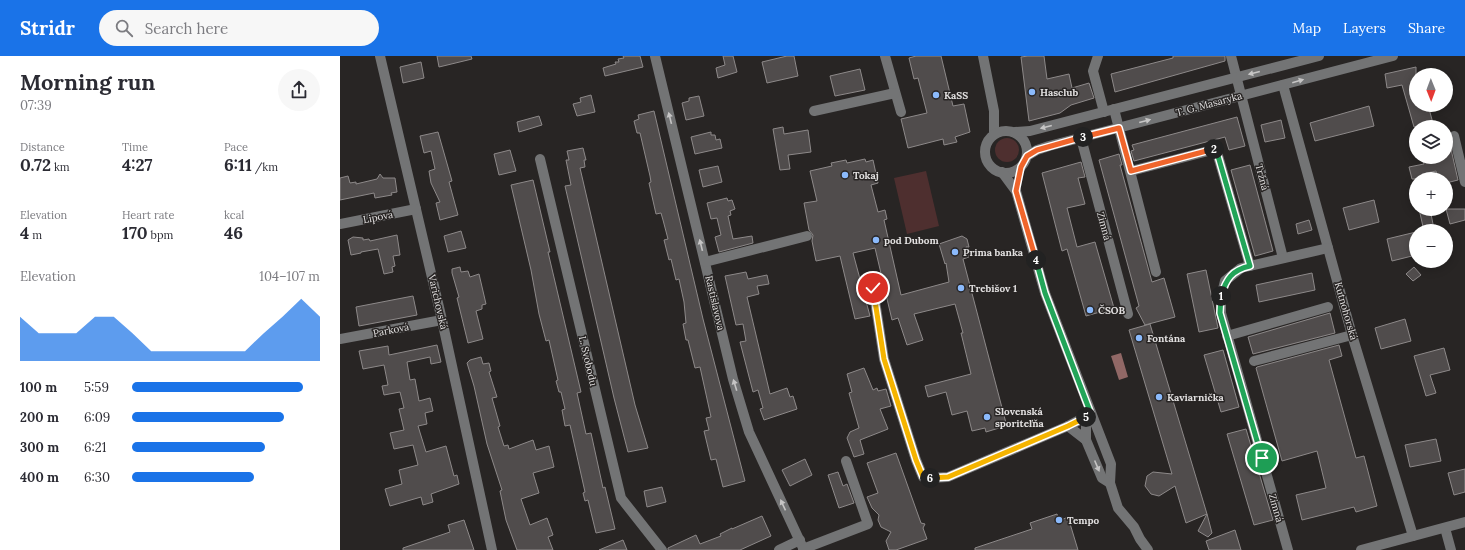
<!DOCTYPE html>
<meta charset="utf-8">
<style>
:root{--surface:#fff;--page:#f7f7f7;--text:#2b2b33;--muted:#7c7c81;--accent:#1a73e8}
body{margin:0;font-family:Lora,serif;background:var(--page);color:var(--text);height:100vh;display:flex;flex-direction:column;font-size:15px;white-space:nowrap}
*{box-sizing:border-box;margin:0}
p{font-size:13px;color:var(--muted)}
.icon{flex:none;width:22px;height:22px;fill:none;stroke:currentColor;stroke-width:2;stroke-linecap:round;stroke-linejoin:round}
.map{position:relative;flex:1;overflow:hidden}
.details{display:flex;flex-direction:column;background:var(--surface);width:340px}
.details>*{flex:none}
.needle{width:26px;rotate:179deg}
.tools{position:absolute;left:1069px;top:12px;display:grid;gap:8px}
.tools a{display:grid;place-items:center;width:44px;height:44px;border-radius:50%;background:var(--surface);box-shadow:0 2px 10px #0003;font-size:20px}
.pin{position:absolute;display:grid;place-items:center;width:34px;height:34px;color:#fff;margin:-17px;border:2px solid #fff;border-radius:50%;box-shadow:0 1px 4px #0007}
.km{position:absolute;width:20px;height:20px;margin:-10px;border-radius:50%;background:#222;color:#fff;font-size:11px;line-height:20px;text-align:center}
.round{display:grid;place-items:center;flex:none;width:42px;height:42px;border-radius:21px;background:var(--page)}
.summary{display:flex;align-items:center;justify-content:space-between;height:68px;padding:0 20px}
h1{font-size:22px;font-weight:700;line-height:30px}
.metrics{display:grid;grid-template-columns:repeat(3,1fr);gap:6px;height:68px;padding:4px 20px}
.metrics div{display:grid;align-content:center}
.metrics b{font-size:17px;font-weight:700}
.metrics small{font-size:11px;font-weight:400}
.metrics p{font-size:11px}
.chart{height:112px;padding:8px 20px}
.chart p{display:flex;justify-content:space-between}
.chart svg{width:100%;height:72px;margin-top:4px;fill:var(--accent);opacity:.7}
ul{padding:0 20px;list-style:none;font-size:13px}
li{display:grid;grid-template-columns:64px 48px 1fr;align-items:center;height:30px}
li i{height:10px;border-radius:5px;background:var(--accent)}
header{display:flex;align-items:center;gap:24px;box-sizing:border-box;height:56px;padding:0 20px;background:var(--accent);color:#fff}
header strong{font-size:19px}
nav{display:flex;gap:22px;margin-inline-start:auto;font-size:14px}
.search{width:280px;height:36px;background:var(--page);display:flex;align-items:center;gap:10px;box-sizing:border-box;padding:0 14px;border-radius:22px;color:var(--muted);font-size:15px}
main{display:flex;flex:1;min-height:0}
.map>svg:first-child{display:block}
</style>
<header>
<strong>Stridr</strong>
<div class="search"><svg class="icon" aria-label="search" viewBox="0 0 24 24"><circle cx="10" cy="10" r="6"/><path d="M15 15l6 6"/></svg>Search here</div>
<nav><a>Map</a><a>Layers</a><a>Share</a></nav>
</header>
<main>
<section class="details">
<div class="summary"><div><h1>Morning run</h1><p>07:39</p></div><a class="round"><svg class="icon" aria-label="share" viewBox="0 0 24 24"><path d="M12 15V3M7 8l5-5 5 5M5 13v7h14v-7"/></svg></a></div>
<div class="metrics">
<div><p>Distance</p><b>0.72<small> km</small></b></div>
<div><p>Time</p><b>4:27</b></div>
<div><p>Pace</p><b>6:11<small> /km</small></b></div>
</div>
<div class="metrics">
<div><p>Elevation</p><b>4<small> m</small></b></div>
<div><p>Heart rate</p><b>170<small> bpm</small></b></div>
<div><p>kcal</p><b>46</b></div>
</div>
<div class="chart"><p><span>Elevation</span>104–107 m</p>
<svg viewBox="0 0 160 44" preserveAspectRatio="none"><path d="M0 44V17L10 27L20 27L30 27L40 17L50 17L60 27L70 38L80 38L90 38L100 38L110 38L120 38L130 27L140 17L150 6L160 17V44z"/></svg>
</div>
<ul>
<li><b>100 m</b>5:59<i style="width:91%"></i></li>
<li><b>200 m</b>6:09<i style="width:81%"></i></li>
<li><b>300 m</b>6:21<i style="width:71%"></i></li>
<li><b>400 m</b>6:30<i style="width:65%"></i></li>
</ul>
</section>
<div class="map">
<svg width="1125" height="494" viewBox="0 0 1125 494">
<rect width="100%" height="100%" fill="#282524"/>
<g fill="#4e2f2f">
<circle cx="667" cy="94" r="12"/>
<polygon points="586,115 599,170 567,178 554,122"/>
</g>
<polygon fill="#916866" points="781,297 788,321 779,324 771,300"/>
<g fill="#504c4c" stroke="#8d8989">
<polygon points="97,0 131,0 132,3 99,11"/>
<polygon points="283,0 300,0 303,11 265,20 263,12 276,8 275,6 279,6 278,3 284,2"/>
<polygon points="383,0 393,0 397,16 378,22 376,12 385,9"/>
<polygon points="447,0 454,0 458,20 427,27 422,6"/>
<polygon points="576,0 601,0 613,50 624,48 630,76 615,81 617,86 604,89 603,83 568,92 561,63 587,57 578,22 574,23 569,2"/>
<polygon points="688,0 704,0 707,23 729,18 732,32 749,27 754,42 731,49 720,57 689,65 681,1"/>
<polygon points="833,0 885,0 885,5 775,36 771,18 833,2"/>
<polygon points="81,6 84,22 63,27 60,11"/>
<polygon points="1076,11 1076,49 1088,49 1094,71 1074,71 1062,29 1047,32 1045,18"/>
<polygon points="520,13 525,34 495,40 490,20"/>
<polygon points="251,39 255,56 237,60 233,48 241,46 240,42"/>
<polygon points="359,40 364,60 346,64 342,47 349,45 349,42"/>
<polygon points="1029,50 1034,70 975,85 970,67"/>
<polygon points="314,55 363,263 405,425 383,431 376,403 371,404 364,375 369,374 366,362 371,361 360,311 355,312 348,284 346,284 343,268 346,267 344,246 339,223 336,224 331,203 329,204 324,184 328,183 323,164 321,157 316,158 309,127 311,126 310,120 300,77 297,77 294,65 299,63 298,59"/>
<polygon points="199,60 202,69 179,76 177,66"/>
<polygon points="897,61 905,90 889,94 885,81 794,105 791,95 794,94 792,89"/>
<polygon points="941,64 945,82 925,86 921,69"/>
<polygon points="443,71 444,78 468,74 471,96 448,99 450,113 440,114 433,73"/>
<polygon points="98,76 112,125 109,126 118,159 100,164 96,147 100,146 91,127 89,115 95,113 91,95 84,97 80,80"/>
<polygon points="371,76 371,79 375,79 376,84 380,83 382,92 355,98 351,81"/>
<polygon points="1106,80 1108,80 1118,124 1106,127 1106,123 1098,123 1096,115 1082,118 1083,123 1072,123 1069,111 1084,108 1082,101 1106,101"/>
<polygon points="243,92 246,104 244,104 245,111 240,112 295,349 308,392 288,396 274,342 225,130 231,129 226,104 229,104 227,95"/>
<polygon points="170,94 176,115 159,119 154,98"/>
<polygon points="779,98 782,109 780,109 812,226 824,222 835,261 805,269 796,252 799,250 759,104"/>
<polygon points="525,103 526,106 533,104 538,127 531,129 538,156 545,154 547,163 544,164 561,239 609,226 606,207 605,208 599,188 622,180 627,183 629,191 626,191 629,201 623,203 666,367 659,369 659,372 646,376 645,372 632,375 627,355 612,359 606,336 588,341 585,330 631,318 621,277 623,277 615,248 574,258 583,284 567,289 558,262 552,264 535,192 513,197 530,260 515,263 500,200 476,205 472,185 473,179 469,174 464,147 477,145 470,115 492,110 491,107 506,104 507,107"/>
<polygon points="741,106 745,121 738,122 745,148 727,152 737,191 755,186 774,252 746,260 727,193 722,195 702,117"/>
<polygon points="910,109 933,195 915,200 891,114"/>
<polygon points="378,110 382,126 363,131 359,114"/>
<polygon points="40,118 43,122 55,122 57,136 51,137 52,139 35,142 34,137 0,144 0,122 8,120 10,127 16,126 16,128 37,123"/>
<polygon points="193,124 210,196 208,196 241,336 237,337 246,378 251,377 263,432 265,431 275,473 256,477 248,444 245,445 243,437 245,436 230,369 225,370 222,354 225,353 221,336 219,336 216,325 218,324 209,284 206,285 199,258 191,214 171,129"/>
<polygon points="387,142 388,145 392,144 395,153 390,155 391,159 388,160 393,183 412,180 413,187 379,196 375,181 381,179 377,162 371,163 367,147"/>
<polygon points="1034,144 1039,166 1009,174 1003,152"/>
<polygon points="1079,153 1090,153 1094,173 1084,175"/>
<polygon points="1106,153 1125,153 1125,164 1110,168"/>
<polygon points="969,164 972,174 958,178 956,168"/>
<polygon points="121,175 126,192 108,196 104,180"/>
<polygon points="1076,176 1076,199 1052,205 1047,183"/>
<polygon points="57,179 60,199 53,200 55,210 52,211 53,216 44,218 38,193 21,196 21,197 11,199 8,184 13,181 23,182 23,184 29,183 30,185"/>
<polygon points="120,211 121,216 128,215 130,221 139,218 146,248 142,249 142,253 136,255 143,283 128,287 117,242 119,241 112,217 112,213"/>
<polygon points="1074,211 1081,219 1073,225 1066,218"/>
<polygon points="866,214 878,272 859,276 847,218"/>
<polygon points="406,216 408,223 427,219 429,228 417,230 419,238 407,241 430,338 447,332 450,341 453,340 457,353 424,364 420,353 423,352 418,334 413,336 400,286 406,285 403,268 396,269 385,220"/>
<polygon points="972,217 975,234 919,246 916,229"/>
<polygon points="73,240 77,259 19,270 16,251"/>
<polygon points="990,257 995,277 913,298 908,281"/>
<polygon points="1065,263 1071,285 1041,293 1035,272"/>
<polygon points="810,268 867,458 846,467 835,430 819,440 811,438 805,430 807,420 813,416 832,418 789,274"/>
<polygon points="97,289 101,306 91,308 90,301 67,306 70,324 75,323 79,345 90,342 93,355 85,357 87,368 78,370 86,396 106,390 114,420 117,419 119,428 91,438 93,446 83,449 81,441 50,450 45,433 62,428 59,414 78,409 73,389 54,393 50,377 64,374 59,353 64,352 60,336 44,339 42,330 48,329 44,309 23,313 19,295 48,290 49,299"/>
<polygon points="999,289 1002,300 989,304 1016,402 1024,400 1037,450 1016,456 1014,451 962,464 956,439 986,432 977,395 942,405 916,312 917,311"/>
<polygon points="1104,292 1110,314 1090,319 1096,337 1086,340 1074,300"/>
<polygon points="883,294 899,351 881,356 864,299"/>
<polygon points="141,301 143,308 149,307 151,315 149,316 157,341 152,342 160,370 158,371 164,390 168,389 169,393 193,384 196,394 209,390 214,411 193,417 199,437 181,443 190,469 207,462 213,479 208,481 213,494 177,494 166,464 160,435 162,434 147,388 134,330 127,307 130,304"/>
<polygon points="524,312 533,334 537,332 538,335 546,333 551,350 540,353 548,373 520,384 524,398 514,401 507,382 510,376 519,372 509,337 512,336 507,318"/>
<polygon points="906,373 933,464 914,469 887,378"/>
<polygon points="1096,383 1101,405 1070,411 1065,389"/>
<polygon points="556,397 581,467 585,468 583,472 587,483 556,494 549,494 546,485 551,476 541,471 538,464 539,459 532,452 527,441 538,437 527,407"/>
<polygon points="465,403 472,419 450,430 442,414"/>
<polygon points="1125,413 1125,436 1114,439 1108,417"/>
<polygon points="498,416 503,430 507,428 514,447 499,452 488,419"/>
<polygon points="322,431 326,446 307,451 304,435"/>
<polygon points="717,458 719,465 728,461 738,494 635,494 635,492 692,473 690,467"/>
<polygon points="867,458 872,477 868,481 858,475"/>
<polygon points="422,460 431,480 400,494 328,494 328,492 356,479 360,488 381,480 380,478 392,472 392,473"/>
<polygon points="124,464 134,494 63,494 63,492 110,476 108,469"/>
<polygon points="895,474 901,494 869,494 866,485"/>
<polygon points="283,484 287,494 259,494"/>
</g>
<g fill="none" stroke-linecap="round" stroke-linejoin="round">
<g stroke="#737475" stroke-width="10">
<polyline points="40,0 102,264 152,494"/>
<polyline points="315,0 393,323 409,376 464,494"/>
<polyline points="545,0 561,56"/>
<polyline points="643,0 654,55 654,78"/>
<polyline points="758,0 753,15 764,56"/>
<polyline points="891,0 943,202"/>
<polyline points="943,29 1012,279 1073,480"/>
<polyline points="774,53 816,216"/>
<polyline points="474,55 555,37"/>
<circle cx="666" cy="96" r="21"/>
<polyline points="675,76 690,75 979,0"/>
<polyline points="1114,80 1125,126"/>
<polyline points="741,82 788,258"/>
<polyline points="687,100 697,94 709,90 1053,0"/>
<polyline points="200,103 281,442 322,494"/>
<polyline points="791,115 876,93 910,210"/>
<polyline points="662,116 676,135 705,237 771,408 770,427 778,452 794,471 800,483 808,494"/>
<polyline points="0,168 76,153"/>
<polyline points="365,206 467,180"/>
<polyline points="533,232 544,303 576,404 583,421 589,422 608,421 728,370 751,358"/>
<polyline points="887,280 988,251"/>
<polyline points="0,283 102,264"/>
<polyline points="914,305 1012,279"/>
<polyline points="728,370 746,384 762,422 770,427"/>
<polyline points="746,384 746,370 751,358"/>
<polyline points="1105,472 1111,494"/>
<polyline points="463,493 528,468 506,405"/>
<polyline points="439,494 460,484"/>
<polyline points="948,494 881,257 881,241 885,225 901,212 988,192"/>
<polyline points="1021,494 1125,466"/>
</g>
</g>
<defs><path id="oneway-solid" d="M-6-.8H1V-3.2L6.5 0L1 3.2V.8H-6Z"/></defs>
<g fill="#c6c5c5">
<use href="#oneway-solid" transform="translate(914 17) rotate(166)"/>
<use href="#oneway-solid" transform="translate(958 25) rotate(-16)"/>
<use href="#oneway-solid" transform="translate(330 62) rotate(-104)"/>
<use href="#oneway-solid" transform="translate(805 65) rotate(-15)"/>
<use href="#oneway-solid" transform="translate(706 71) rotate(166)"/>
<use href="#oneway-solid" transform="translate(361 189) rotate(-104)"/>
<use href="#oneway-solid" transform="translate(395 329) rotate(-107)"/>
<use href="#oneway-solid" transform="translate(757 410) rotate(67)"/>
<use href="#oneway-solid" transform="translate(443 449) rotate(-115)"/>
</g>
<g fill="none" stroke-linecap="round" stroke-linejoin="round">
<defs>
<polyline id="split-1" points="881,240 880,257 922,402"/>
<path id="split-2" d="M874 93H876L910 210C892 214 886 223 881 240"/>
<polyline id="split-3" points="743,81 779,72 791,115 874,93"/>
<polyline id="split-4" points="696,204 676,135 681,111 687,100 697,94 743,81"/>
<polyline id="split-5" points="696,204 705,237 751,358 746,361"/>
<polyline id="split-6" points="590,422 608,421 728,370 746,361"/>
<polyline id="split-7" points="533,232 544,303 576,404 583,421 590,422"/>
</defs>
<use href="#split-1" stroke="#fff" stroke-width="8"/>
<use href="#split-2" stroke="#fff" stroke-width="8"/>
<use href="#split-3" stroke="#fff" stroke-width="8"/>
<use href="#split-4" stroke="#fff" stroke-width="8"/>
<use href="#split-5" stroke="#fff" stroke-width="8"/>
<use href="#split-6" stroke="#fff" stroke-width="8"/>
<use href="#split-7" stroke="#fff" stroke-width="8"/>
<use href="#split-1" stroke="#22a559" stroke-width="5"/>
<use href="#split-2" stroke="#22a559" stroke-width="5"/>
<use href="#split-3" stroke="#f0652b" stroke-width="5"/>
<use href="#split-4" stroke="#f0652b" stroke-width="5"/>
<use href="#split-5" stroke="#22a559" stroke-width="5"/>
<use href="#split-6" stroke="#f5b400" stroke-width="5"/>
<use href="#split-7" stroke="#f5b400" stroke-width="5"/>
</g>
<g fill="#8bbafc" stroke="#282524" stroke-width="1.5">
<circle cx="692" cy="36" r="4"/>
<circle cx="596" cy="39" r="4"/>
<circle cx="505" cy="119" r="4"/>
<circle cx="536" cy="184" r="4"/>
<circle cx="615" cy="196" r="4"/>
<circle cx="621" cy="232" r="4"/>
<circle cx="750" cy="254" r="4"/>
<circle cx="799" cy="282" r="4"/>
<circle cx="819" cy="341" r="4"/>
<circle cx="647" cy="361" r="4"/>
<circle cx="719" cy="464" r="4"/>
</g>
<g text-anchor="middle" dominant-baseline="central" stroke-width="3" stroke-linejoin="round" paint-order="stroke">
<g font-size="10" font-weight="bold" fill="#e2e0e0" stroke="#282524" text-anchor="start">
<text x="700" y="36">Hasclub</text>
<text x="604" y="39">KaSS</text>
<text x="513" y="119">Tokaj</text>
<text x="544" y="184">pod Dubom</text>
<text x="623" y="196">Prima banka</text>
<text x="629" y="232">Trebišov 1</text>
<text x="758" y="254">ČSOB</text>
<text x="807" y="282">Fontána</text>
<text x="827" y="341">Kaviarnička</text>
<text x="655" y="355">Slovenská<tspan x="655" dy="12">sporiteľňa</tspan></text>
<text x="727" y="464">Tempo</text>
</g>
<g font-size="10" fill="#e2e0e0" stroke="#282524">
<text transform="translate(869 48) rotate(-15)">T. G. Masaryka</text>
<text transform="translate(922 121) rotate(75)">Tržná</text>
<text transform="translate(38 161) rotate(-11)">Lipová</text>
<text transform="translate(764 170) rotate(75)">Zimná</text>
<text transform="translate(98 246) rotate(77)">Varichovská</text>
<text transform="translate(375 247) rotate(77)">Rastislavova</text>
<text transform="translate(1006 255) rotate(74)">Kutnohorská</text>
<text transform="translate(51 274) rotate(-11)">Parková</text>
<text transform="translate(248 305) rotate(77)">L. Svobodu</text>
<text transform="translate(936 452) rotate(74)">Zimná</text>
</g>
</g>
</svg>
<div class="tools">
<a><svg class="needle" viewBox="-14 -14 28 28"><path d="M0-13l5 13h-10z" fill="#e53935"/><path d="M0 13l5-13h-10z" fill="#7c7c81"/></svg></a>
<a><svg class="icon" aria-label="layers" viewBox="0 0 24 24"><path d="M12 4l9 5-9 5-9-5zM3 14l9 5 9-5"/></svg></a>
<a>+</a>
<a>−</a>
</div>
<div class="pin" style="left:922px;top:402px;background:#1e9e55"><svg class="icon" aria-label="arrive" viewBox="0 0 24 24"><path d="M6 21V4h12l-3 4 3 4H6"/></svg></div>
<div class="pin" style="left:533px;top:232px;background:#d93025"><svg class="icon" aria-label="check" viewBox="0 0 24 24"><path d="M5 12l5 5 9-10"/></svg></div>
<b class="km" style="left:881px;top:240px">1</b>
<b class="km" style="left:874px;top:93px">2</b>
<b class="km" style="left:743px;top:81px">3</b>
<b class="km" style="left:696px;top:204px">4</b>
<b class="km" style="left:746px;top:361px">5</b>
<b class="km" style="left:590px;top:422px">6</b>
</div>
</main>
